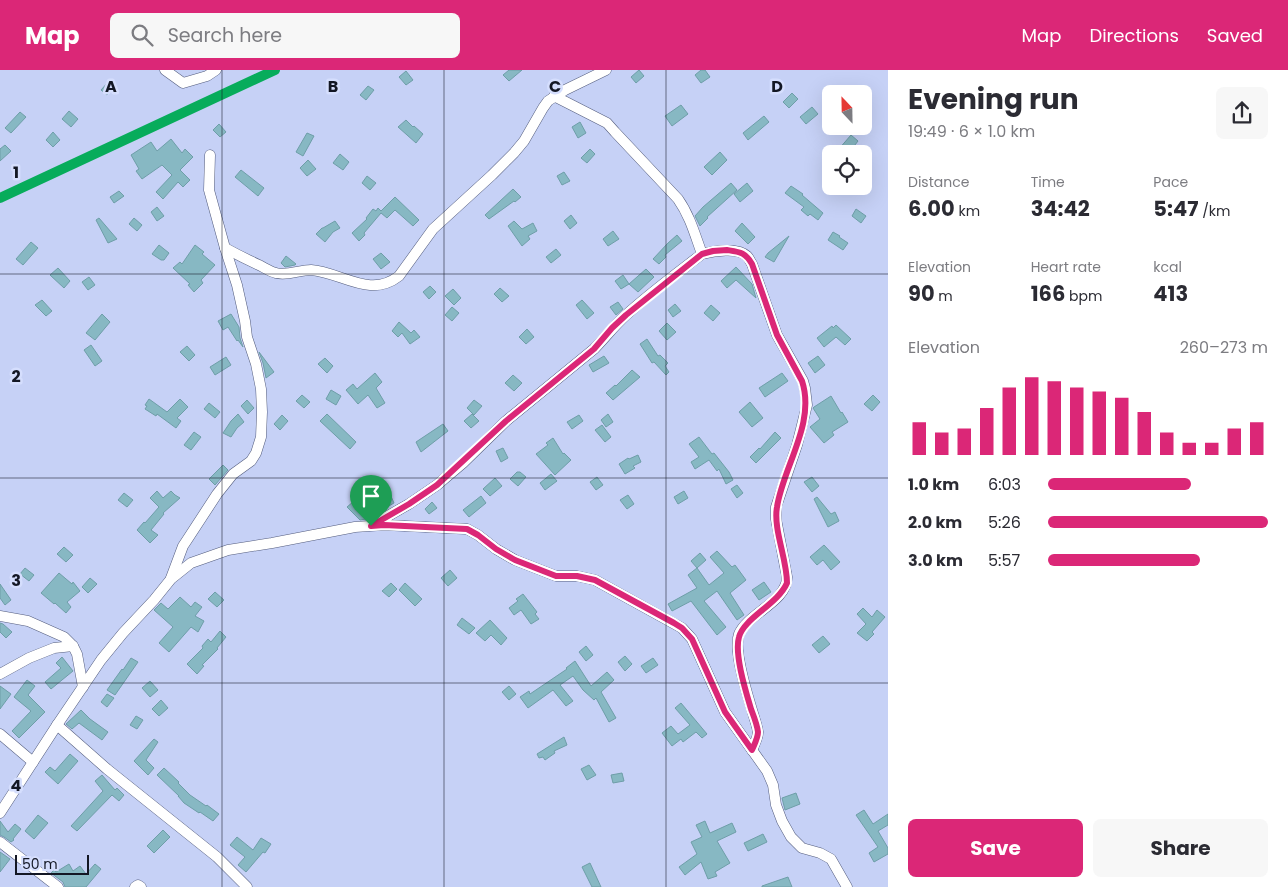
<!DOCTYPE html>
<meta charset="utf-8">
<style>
:root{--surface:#fff;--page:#f7f7f7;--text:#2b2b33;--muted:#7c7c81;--accent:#db2777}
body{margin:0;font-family:Poppins,sans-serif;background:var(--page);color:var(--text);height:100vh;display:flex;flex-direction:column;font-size:19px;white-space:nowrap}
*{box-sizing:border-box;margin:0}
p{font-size:16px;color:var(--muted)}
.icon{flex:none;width:28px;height:28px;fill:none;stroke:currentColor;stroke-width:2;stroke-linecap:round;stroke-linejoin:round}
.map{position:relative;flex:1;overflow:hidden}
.details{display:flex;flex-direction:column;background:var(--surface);width:400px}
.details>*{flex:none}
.needle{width:32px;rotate:338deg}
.tools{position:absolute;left:822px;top:15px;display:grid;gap:10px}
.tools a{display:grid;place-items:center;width:50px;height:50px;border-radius:8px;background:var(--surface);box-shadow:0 5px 20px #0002;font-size:25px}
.scale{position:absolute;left:15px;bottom:12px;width:74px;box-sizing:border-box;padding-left:5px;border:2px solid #131724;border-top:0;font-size:14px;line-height:18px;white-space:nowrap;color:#131724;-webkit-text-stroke:4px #d5defd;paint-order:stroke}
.pin{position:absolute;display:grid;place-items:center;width:42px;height:42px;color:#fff;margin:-51px -21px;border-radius:50% 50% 50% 0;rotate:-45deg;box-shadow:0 0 5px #0007}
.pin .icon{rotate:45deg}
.round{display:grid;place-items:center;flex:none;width:52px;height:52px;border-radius:8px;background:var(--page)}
.head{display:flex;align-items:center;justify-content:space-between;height:85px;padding:0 20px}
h1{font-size:28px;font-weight:700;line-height:38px}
.stats{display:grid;grid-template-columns:repeat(3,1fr);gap:8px;height:85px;padding:5px 20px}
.stats div{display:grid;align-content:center}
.stats b{font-size:21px;font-weight:700}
.stats small{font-size:14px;font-weight:400}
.stats p{font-size:14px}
.chart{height:140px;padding:10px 20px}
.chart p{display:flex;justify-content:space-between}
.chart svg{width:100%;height:90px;margin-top:5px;stroke:var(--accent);stroke-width:6}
.action{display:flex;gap:10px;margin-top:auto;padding:10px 20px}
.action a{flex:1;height:58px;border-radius:8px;background:var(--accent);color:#fff;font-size:20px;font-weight:700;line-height:58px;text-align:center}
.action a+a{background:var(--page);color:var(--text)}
ul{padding:0 20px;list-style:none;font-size:16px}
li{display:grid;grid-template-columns:80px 60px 1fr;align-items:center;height:38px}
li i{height:12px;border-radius:6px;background:var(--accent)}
header{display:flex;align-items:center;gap:30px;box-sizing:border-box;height:70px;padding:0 25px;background:var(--accent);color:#fff}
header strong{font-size:24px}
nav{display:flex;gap:28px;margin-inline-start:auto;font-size:18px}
.search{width:350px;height:45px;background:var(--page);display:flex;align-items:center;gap:12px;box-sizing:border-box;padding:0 18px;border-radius:8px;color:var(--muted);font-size:19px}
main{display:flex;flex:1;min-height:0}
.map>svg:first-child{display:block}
</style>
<header>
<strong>Map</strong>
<div class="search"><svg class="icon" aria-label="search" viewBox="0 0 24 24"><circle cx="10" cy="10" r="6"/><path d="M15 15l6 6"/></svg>Search here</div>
<nav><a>Map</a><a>Directions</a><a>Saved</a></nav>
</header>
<main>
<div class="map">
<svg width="888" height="817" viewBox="0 0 888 817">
<rect width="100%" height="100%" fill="#c6d1f6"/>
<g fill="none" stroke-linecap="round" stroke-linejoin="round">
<polyline stroke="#07ac5b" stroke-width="10" points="0,128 275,0"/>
</g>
<g fill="#87b8c3" stroke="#6e9ea8">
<polygon points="509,0 522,0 509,11 503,5"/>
<polygon points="639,0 644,6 636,13 631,7"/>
<polygon points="701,0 705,0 710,7 701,13 695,5"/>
<polygon points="406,1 413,10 406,15 399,7"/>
<polygon points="110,10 115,15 107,25 101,20"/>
<polygon points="368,16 374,20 366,30 360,25"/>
<polygon points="792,23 798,29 789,38 783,32"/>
<polygon points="681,35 688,44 672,56 665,46"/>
<polygon points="812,37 818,44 806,54 800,47"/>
<polygon points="69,41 78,49 71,57 62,49"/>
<polygon points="20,42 26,47 11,63 5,58"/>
<polygon points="764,46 769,52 748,70 743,63"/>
<polygon points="406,50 413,57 414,56 423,64 416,73 398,57"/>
<polygon points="580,52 586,63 578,68 572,57"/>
<polygon points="219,54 226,62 220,67 213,60"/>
<polygon points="53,62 60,70 53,77 46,70"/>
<polygon points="307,63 314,66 303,86 296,82"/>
<polygon points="851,65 858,71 848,84 842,84 838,80"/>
<polygon points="171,69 182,83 185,79 193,87 180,100 190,110 183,117 178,112 163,129 156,122 172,105 162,95 142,109 136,101 139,99 131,85 151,72 157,81"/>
<polygon points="5,75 11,81 0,91 0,79"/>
<polygon points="590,79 595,84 587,93 581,88"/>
<polygon points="720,82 727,90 712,105 704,97"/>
<polygon points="340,84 349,92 343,100 333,93"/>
<polygon points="308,90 316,99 307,106 300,98"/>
<polygon points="241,100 264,118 258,126 235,107"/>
<polygon points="564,102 570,111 562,115 557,106"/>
<polygon points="367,106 376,113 370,120 362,113"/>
<polygon points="731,113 737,120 707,147 708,148 700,156 695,146 703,137"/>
<polygon points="747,113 753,121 740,132 734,124"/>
<polygon points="791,116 803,124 802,125 823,143 818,150 810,144 808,146 801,140 804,137 785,123"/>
<polygon points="513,119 521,127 515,132 514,131 489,149 485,145"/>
<polygon points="119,121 124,126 114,133 110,127"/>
<polygon points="395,127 419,150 413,156 395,140 387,148 381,143 364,163 365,165 359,171 352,163 367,149 366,148 373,139 376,141 378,138 381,141"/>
<polygon points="157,137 164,146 157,151 151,142"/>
<polygon points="856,139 866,146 861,153 852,146"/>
<polygon points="571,145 577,153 570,159 564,151"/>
<polygon points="99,148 117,169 108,173 96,150"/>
<polygon points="134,148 142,155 137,161 129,154"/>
<polygon points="335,151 340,158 333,162 325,172 316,164 322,158 323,158"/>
<polygon points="514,151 522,159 533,153 537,161 528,166 530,169 522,176 508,156"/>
<polygon points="742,153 755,167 748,174 735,161"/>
<polygon points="613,161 619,169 608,176 603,169"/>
<polygon points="833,162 840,166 839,167 848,173 843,180 828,170"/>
<polygon points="677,165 682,171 665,185 666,187 659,194 653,189 668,173"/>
<polygon points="789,166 774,192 765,187 768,183"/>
<polygon points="31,172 38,178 23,195 16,189"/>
<polygon points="159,175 169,183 164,190 161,190 152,184"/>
<polygon points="195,175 204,182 202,184 215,195 201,210 203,213 194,222 188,215 190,214 173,198 180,192 182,194"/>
<polygon points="556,179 561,185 551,193 546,187"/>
<polygon points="381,183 390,192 381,199 373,189"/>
<polygon points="286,186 296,194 295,195 285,197 281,193"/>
<polygon points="736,197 752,214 756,228 736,210 727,218 721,211"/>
<polygon points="58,198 70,211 64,218 50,205"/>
<polygon points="646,199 654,207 638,222 629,214"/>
<polygon points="623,205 629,214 621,219 615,211"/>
<polygon points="89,207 95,215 88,220 82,212"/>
<polygon points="430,216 436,222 429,229 423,222"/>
<polygon points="500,218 509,226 502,232 494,224"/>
<polygon points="453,219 461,228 454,235 445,226"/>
<polygon points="42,230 52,241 46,246 35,235"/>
<polygon points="582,230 594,243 587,249 576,235"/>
<polygon points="618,232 623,239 616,245 610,237"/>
<polygon points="675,234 681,241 673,247 668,240"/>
<polygon points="711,235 720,243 713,251 704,243"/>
<polygon points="452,237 459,243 452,251 445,245"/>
<polygon points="102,244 110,252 95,270 86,263"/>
<polygon points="231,244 239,257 240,268 243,277 238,270 237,271 228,257 223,260 218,251"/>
<polygon points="399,252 411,263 414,260 420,267 410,274 402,263 398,267 392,261"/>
<polygon points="667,253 676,262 667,270 659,261"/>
<polygon points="836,255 851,269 845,275 836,267 824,277 817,268 832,256 833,258"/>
<polygon points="527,259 534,267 526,274 519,267"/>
<polygon points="647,269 658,286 660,285 668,293 665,296 669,302 666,305 654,292 652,293 640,274"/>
<polygon points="91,275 102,291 95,296 84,280"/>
<polygon points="187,276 195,285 189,291 180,282"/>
<polygon points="259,282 274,302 266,308 263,293"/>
<polygon points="604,286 609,293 593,302 589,295"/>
<polygon points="818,286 825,295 815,303 808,293"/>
<polygon points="226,287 231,295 215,305 210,297"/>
<polygon points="325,288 333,296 327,303 318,294"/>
<polygon points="632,300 640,307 613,330 606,323 615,315 616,316"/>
<polygon points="375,303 382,312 376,318 385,333 377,338 368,325 358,334 346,320 353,314 357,319"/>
<polygon points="782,303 788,311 765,327 759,318"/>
<polygon points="513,305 522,313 514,321 505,313"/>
<polygon points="331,320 341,326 336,335 326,329"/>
<polygon points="302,325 310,332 304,338 296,331"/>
<polygon points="873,325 880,332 872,341 864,334"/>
<polygon points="831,326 841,343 842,342 848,352 832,362 834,365 824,373 810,357 820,349 813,338 814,337"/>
<polygon points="149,329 167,342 180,329 188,337 177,348 181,351 176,358 157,344 156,346 145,339 147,336 145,335"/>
<polygon points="247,330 254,338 248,344 241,336"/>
<polygon points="474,330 482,336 474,345 467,338"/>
<polygon points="750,332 763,348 752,357 739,342"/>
<polygon points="209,333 220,342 215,348 204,339"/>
<polygon points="238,344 244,352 237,358 231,367 223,363 231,351"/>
<polygon points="327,344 356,372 350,379 320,351"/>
<polygon points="472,344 479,351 471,358 464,351"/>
<polygon points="608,344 613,352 606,357 601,350"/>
<polygon points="282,345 288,351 280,360 274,354"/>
<polygon points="579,345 583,351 572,359 567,352"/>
<polygon points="443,354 448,361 421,382 416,372"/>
<polygon points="602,355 611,367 605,372 595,360"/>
<polygon points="194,362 201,367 191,380 184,375"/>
<polygon points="775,362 781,368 756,393 750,387 759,378 760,379"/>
<polygon points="699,367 712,384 714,383 729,402 733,410 726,414 719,399 717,401 709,390 695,399 691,392 699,387 689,374"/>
<polygon points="553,368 563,384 564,383 571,390 555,405 536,384 548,375 546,373"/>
<polygon points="503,378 508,388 501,392 496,381"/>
<polygon points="638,385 641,392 633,396 635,398 625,404 619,394 628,388 629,389"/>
<polygon points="223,395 228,400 215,415 209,409"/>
<polygon points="517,402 520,402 526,407 518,416 510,409"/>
<polygon points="551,404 557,411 545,420 540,413"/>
<polygon points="597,407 603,415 596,420 590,412"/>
<polygon points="812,407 819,416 812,422 804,412"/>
<polygon points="495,408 502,416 490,426 483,419"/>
<polygon points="737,415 743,423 737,428 731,419"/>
<polygon points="367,420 374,428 361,438 369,447 366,449 360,450 347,437"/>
<polygon points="157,421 163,428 171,421 175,425 180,428 163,443 164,444 151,460 158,465 150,473 137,460 144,452 145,453 159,437 150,428"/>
<polygon points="684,421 688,428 678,434 674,427"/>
<polygon points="124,423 133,430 127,437 118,430"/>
<polygon points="390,424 394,433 387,437 382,427"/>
<polygon points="628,425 634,434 627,439 620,430"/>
<polygon points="481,426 486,433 469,447 463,440"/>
<polygon points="817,427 831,444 835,442 839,451 828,457 814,429"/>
<polygon points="432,432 437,438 429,444 425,439"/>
<polygon points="824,475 840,492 831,500 823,490 817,495 810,487"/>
<polygon points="64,477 73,485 66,492 57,484"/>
<polygon points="717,481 732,497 735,495 746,510 730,523 744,545 737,550 717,521 704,531 726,557 717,565 691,531 672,541 668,534 697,518 688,505 697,498 709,515 724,503 710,487"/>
<polygon points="700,483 706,490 697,498 691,491"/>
<polygon points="25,498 34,505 29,511 20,504"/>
<polygon points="450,500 457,508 448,516 441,508"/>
<polygon points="59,503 72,514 73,512 80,521 67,532 71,537 66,543 55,533 54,534 41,523"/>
<polygon points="90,508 97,514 88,523 82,517"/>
<polygon points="764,512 771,522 759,530 752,520"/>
<polygon points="391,513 397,519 389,527 382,521"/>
<polygon points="405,513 422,529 415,536 399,520"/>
<polygon points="0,514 11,530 5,535 0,528"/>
<polygon points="215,522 224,530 217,537 208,529"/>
<polygon points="523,524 537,542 535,544 539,549 531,554 521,540 514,545 509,538 518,531 516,529"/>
<polygon points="180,527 191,537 195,532 202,537 195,546 204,551 198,562 191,557 169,582 159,573 173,557 154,540 161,533 168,539"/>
<polygon points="863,538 872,547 877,540 885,547 872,562 874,564 867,571 857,563 866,554 857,544"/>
<polygon points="462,548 475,558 469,564 457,555"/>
<polygon points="490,550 507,568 501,575 491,565 485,571 476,563"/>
<polygon points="0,553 3,554 12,562 6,568 0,562"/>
<polygon points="220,561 226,567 217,578 218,579 202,595 204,596 197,604 187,594 203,578 202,576 208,569 211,572"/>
<polygon points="823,566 830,574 819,583 812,575"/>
<polygon points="586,576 593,585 586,591 579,582"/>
<polygon points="625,586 632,594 625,601 618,592"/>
<polygon points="62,587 73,601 51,619 45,612 61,598 56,593"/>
<polygon points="131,588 138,592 115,625 107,620 122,599 123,600"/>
<polygon points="653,588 658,595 646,603 641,596"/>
<polygon points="575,591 591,616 607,602 614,610 601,622 616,648 609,652 596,628 594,630 583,620 573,606 560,615 573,631 566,636 553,620 528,638 520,627 529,621 530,624 567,599 566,598"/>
<polygon points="27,610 35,616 28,625 45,642 19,668 12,661 31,641 14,627"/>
<polygon points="150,611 158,620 150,627 142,618"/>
<polygon points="0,616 11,624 0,639"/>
<polygon points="509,616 516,624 509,630 502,622"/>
<polygon points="107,624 114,628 107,637 101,632"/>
<polygon points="161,630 168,638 159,646 152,639"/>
<polygon points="681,633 707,664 702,668 696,662 683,672 681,669 672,676 662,663 671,656 678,664 690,655 675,638"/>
<polygon points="81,640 90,649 108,662 102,670 79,653 72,659 66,654"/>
<polygon points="136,646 143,650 137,659 130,655"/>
<polygon points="564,667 567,675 554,681 555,683 545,690 543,687 539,688 537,684"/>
<polygon points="154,669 158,672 146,690 154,698 148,705 134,691"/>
<polygon points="70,684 78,691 58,714 45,702 50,697 55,701"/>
<polygon points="589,695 596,705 587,710 581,699"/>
<polygon points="164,698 179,712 178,713 190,725 206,736 207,735 219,744 213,751 200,742 199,743 184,733 178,726 179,726 157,705"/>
<polygon points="622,703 624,711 613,713 611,705"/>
<polygon points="102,705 115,720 117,718 124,725 119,731 112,725 77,761 71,756 103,721 95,711"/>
<polygon points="796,723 800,734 785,740 782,728"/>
<polygon points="864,740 873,754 888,744 888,755 878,761 888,778 888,784 874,792 869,783 878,777 856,745"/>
<polygon points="38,745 48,753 34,769 25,761"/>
<polygon points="0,751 8,762 15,754 21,759 13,769 14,770 11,772 4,767 0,765"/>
<polygon points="705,751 710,763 732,753 736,762 717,771 730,793 715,802 717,806 708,809 701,792 685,805 679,797 697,784 691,772 702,767 696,755"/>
<polygon points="163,760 170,767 154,783 147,776"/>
<polygon points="763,764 767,772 748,781 744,773"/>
<polygon points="237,767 253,780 261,768 271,774 265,783 263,782 246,802 238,795 245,787 230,775"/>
<polygon points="0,782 10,789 0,802"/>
<polygon points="590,793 601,817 592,817 582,797"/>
<polygon points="69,794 73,801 80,796 86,804 95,794 101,799 86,817 65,817 63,812 51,803 54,800 56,802"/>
<polygon points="788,807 792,817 762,817 762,816"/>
</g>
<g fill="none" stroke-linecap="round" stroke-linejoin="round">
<defs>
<g id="street">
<polyline points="165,0 183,13 207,6 216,0"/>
<path d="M554 26 607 53 615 62 678 129C690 146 695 165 702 184"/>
<path d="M225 178C236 184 248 190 259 195 265 198 271 202 276 203 288 206 299 200 311 200 341 202 370 229 399 206L433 159 492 105 514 83 524 71 543 38 548 31 565 20 606 0"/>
<path d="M374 454 409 434 437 415 463 393 506 351 594 279C605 268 614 256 626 245 650 223 676 204 702 184 714 181 738 177 747 186 749 188 750 191 752 194L777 265 803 311 805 318 807 335 797 375 776 437V449L787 507C787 532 748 543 739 564 733 580 747 623 752 640 754 647 757 655 758 662 758 668 754 675 752 680"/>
<polyline points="171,508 183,476 187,470 217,424 233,404 251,391 256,383 261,367 262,342 261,319 256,294 247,267 245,251 237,215 225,178 209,120 210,85"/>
<polyline points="0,546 28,551 64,567 73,576 77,584 83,617"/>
<polyline points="0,604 29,588 54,578 73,576"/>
<polyline points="57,655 107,699 217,787 247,817"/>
<polyline points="0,664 33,692"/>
<polyline points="0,743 57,655 101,590 123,563 154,530 171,509 191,493 228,480 272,473 355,457 384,455 467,459 478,465 496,479 515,490 556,506 577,506 595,510 682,558 692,569 725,642 767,701 773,715 776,735 782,751 791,767 802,778 820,783 831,789 847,817"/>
<polyline points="0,772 58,817"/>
<polyline points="135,817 138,815 141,817"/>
</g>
</defs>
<use href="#street" stroke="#535c7d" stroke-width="11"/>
<use href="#street" stroke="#fff" stroke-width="10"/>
</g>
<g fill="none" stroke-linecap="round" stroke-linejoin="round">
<defs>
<path id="route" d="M727 180C740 182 745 182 752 194L777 265 802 311C816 353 783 397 777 437 773 459 787 489 787 513 778 534 744 548 739 567 734 584 746 622 751 639 754 647 757 654 758 662 758 668 754 675 752 680L725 642 692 569 682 558 674 553 595 510 577 506H556L515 490 496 479 478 465 467 459 384 455 371 456 409 434 437 415 506 351 594 279 612 258 626 245 702 184 713 181Z"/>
</defs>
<use href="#route" stroke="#fff" stroke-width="10"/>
<use href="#route" stroke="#db2777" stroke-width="6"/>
</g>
<path fill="none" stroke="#131724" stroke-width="1" stroke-opacity="0.55" d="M222 0V817M444 0V817M666 0V817M0 204H888M0 408H888M0 613H888"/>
<g font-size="16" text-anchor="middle" font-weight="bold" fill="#131724" stroke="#d5defd" stroke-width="5" stroke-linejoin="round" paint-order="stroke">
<text x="111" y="22">A</text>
<text x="333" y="22">B</text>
<text x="555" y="22">C</text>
<text x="777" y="22">D</text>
<text x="16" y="108">1</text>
<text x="16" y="312">2</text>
<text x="16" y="516">3</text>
<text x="16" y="721">4</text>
</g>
</svg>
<div class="tools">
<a><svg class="needle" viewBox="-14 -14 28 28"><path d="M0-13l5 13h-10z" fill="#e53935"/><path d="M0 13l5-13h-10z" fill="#7c7c81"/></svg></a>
<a><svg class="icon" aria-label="locate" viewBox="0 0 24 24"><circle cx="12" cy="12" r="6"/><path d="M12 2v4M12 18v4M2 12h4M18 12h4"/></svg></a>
</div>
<div class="scale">50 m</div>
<div class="pin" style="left:371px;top:456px;background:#1e9e55"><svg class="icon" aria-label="arrive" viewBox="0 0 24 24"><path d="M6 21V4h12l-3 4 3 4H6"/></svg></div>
</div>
<section class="details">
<div class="head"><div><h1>Evening run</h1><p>19:49 · 6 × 1.0 km</p></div><a class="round"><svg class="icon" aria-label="share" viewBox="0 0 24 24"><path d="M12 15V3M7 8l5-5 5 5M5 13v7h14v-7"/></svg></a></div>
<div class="stats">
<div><p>Distance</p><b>6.00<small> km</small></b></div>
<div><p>Time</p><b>34:42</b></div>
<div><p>Pace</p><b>5:47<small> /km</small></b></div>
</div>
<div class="stats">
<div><p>Elevation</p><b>90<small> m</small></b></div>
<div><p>Heart rate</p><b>166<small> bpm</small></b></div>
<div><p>kcal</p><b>413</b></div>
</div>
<div class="chart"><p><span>Elevation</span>260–273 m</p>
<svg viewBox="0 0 160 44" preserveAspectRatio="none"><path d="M5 44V28M15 44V33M25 44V31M35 44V21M45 44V11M55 44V6M65 44V8M75 44V11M85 44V13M95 44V16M105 44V23M115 44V33M125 44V38M135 44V38M145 44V31M155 44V28"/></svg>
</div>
<ul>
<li><b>1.0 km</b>6:03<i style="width:65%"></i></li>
<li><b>2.0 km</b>5:26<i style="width:100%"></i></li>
<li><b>3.0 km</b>5:57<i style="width:69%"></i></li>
</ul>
<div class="action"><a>Save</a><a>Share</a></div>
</section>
</main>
